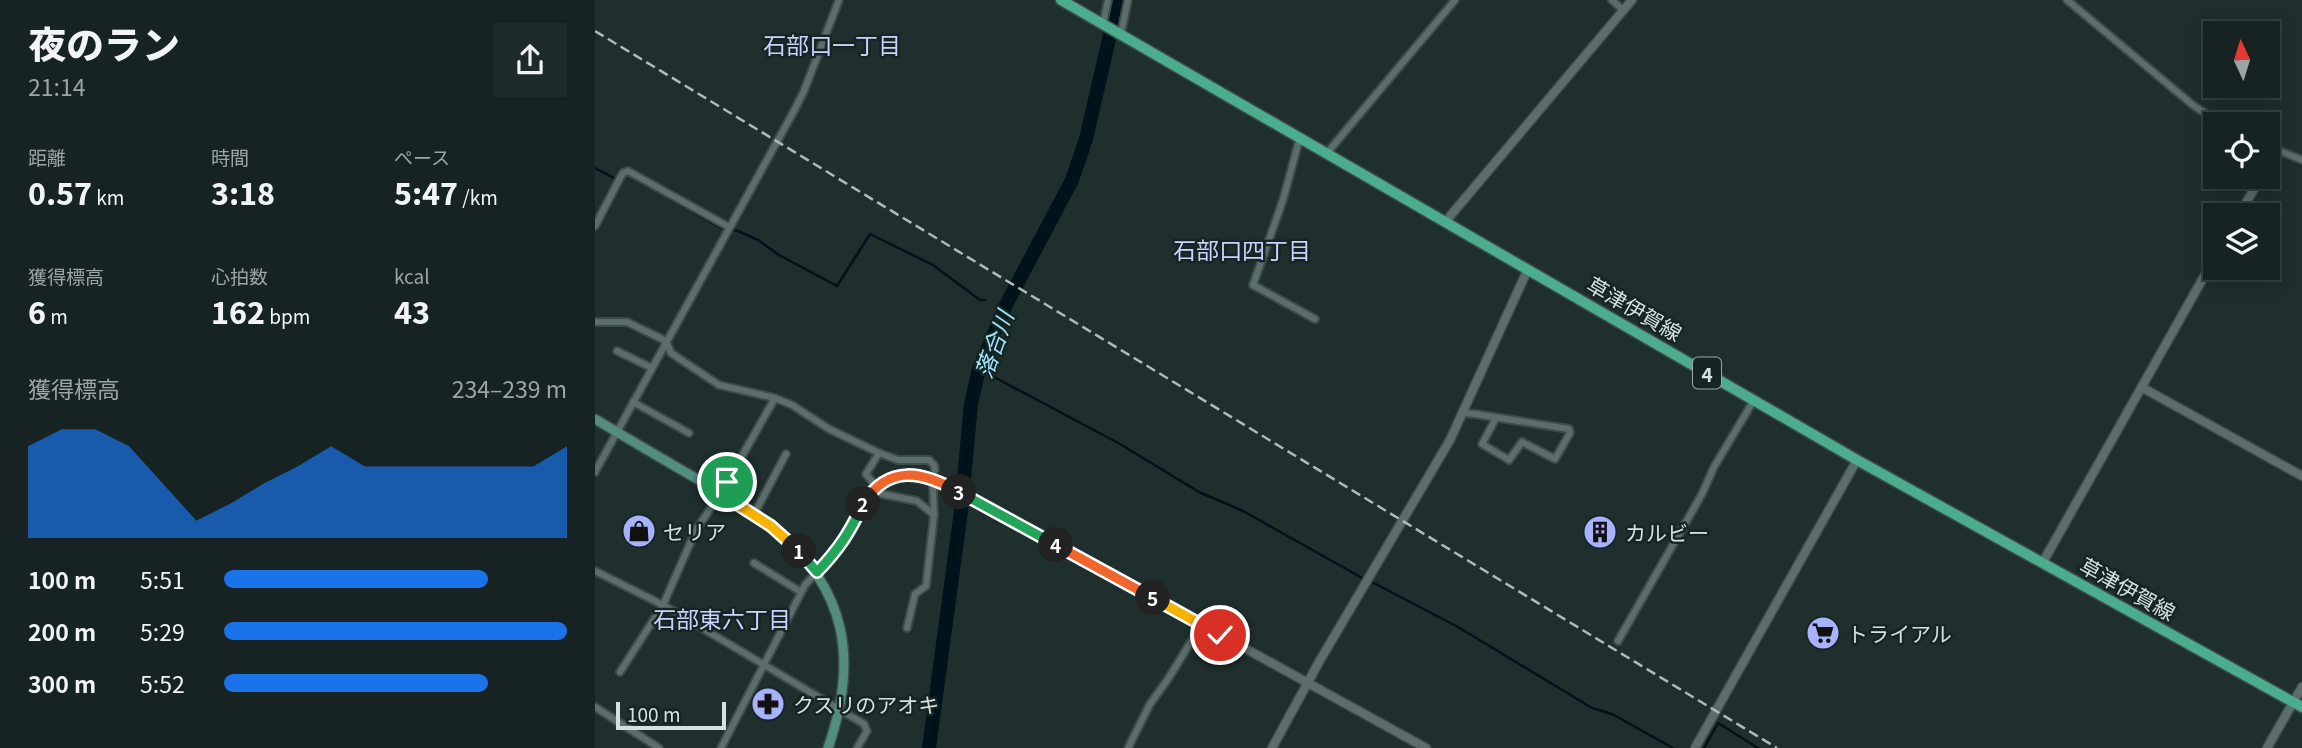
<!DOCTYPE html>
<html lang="ja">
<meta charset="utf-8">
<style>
:root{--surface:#162322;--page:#1f2b2a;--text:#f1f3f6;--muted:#9ea4a5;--line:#354040;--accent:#1a73e8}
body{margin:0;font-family:Georgia,"Noto Sans JP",serif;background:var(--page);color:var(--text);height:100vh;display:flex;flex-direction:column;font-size:26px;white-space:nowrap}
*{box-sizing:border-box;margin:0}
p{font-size:23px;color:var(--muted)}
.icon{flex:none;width:38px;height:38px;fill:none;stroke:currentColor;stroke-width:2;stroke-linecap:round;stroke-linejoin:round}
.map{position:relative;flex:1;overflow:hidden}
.panel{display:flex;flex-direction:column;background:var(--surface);width:595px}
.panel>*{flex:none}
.needle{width:46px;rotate:356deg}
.tools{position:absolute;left:1608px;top:21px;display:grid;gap:14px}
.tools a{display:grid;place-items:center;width:77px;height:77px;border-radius:0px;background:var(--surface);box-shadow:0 4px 18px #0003,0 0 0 2px var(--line);font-size:35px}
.scale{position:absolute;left:21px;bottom:18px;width:110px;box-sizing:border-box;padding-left:7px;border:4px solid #d6e0df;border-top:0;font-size:19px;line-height:24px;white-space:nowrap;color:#d6e0df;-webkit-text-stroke:5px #152523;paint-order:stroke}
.pin{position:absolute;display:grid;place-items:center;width:60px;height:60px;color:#fff;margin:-30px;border:4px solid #fff;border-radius:50%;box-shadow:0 2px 7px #0007}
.km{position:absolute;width:35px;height:35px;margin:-18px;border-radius:50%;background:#222;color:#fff;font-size:19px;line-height:35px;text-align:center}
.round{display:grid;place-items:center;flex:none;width:74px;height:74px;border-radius:0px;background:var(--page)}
.summary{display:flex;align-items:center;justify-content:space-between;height:119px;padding:0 28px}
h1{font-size:38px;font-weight:800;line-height:52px}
.stats{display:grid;grid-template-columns:repeat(3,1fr);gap:10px;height:119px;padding:7px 28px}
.stats div{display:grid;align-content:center}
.stats b{font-size:30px;font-weight:800}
.stats small{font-size:19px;font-weight:400}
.stats p{font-size:19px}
.chart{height:196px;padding:14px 28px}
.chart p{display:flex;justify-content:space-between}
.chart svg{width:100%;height:126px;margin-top:7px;fill:var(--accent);opacity:.7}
ul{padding:0 28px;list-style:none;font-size:23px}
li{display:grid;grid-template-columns:112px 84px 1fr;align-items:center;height:52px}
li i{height:18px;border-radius:9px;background:var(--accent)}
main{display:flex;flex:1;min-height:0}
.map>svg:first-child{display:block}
</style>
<main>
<section class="panel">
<div class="summary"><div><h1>夜のラン</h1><p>21:14</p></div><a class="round"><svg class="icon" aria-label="share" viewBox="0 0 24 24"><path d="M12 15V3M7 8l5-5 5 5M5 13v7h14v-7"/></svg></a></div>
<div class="stats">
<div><p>距離</p><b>0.57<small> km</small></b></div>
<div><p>時間</p><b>3:18</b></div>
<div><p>ペース</p><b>5:47<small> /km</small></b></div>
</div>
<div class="stats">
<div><p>獲得標高</p><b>6<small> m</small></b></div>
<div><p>心拍数</p><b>162<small> bpm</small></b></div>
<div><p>kcal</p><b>43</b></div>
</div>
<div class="chart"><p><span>獲得標高</span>234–239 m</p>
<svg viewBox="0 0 160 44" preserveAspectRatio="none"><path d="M0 44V12L10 6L20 6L30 12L40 25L50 38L60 32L70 25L80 19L90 12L100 19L110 19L120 19L130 19L140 19L150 19L160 12V44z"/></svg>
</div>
<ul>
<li><b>100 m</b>5:51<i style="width:77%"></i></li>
<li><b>200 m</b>5:29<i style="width:100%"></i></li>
<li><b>300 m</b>5:52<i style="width:77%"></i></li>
</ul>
</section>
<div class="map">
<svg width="1707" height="748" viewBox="0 0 1707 748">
<rect width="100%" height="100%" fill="#1e2f2d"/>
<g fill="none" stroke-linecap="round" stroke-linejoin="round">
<g stroke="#00131b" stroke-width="2.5">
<polyline points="0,168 19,178 23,177"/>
<polyline points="69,195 126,228 143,231 163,240 184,255 242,286 275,234 338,265 385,300 390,300"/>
<polyline points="384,369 525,444 604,492 648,511 769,579"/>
<polyline points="775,581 863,627 997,708 1017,714 1078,748"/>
<polyline points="1109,748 1123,723 1163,748"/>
</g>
<polyline stroke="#00131b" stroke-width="14" points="334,748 366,511 376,404 384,369 412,303 477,180 491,139 523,0"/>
<defs>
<g id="minor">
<polyline points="1017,0 1028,10"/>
<polyline points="1472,0 1599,106 1627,124"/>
<polyline points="508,24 513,0"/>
<polyline points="526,34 533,0"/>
<polyline points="705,137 688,200 658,285 720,319"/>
<polyline points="1673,146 1707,160"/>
<polyline points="732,153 860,0"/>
<polyline points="0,226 25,178 28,173 33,171 134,227"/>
<polyline points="0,322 32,322 71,341 76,353 124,385 180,398 197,405 234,429 284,453 271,474 287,494 322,501 339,515 331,586 320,594 312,628"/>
<polyline points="22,351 57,368"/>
<polyline points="38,402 94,433"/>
<polyline points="868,413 880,414 974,429 975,433 960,459 927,442 914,460 887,444 901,418"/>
<polyline points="284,453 303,460 334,460 339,465 340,470"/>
<polyline points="0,472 200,109 209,91 244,0"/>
<polyline points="338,488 339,515"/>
<polyline points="159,514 191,454"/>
<polyline points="159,563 206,592"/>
<polyline points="0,571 68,605 269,724 272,731 262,748"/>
<polyline points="1023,641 1107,494 1119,467 1159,400"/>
<polyline points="25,672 68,605 101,530 126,493 180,398"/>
<polyline points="0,707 64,748"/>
<polyline points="126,748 210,585 222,572"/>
<polyline points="533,748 555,704 573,679 607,624"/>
</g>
<g id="tertiary">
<polyline points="1673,165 1682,149"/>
<polyline points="1644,215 1666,177"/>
<polyline points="851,221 1037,0"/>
<polyline points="1548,388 1707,476"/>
<polyline points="1448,562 1620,257"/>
<path d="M222 572C234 560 246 548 254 534 260 523 264 510 271 500 306 449 358 488 397 509L831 748"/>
<polyline points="677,748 724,662 855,440 933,269"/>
<polyline points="1100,748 1262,460"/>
<polyline points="1672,748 1707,687"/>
</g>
<path id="secondary" d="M0 419C37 441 74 463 111 484 133 498 158 511 178 527 252 589 264 659 233 748"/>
<polyline id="primary" points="466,0 1262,460 1707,707"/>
</defs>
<use href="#minor" stroke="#3d4b4a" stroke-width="10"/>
<use href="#tertiary" stroke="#3d4b4a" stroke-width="11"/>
<use href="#secondary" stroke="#3d4b4a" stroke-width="12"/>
<use href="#primary" stroke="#3d4b4a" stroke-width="13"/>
<use href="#minor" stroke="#5c6e6c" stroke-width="6"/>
<use href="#tertiary" stroke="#5c6e6c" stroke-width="8"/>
<use href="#secondary" stroke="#538d7d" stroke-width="9"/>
<use href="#primary" stroke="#4bac8e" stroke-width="10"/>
<polyline stroke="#afbbba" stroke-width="2.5" stroke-dasharray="10 5" stroke-linecap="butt" points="0,31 1182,748"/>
</g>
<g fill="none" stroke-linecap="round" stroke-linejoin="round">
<defs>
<polyline id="split-1" points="132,482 126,494 176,526 204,551"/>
<path id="split-2" d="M204 551 222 572C244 549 255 532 268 504"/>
<path id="split-3" d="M268 504C294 463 328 472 364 492"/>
<polyline id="split-4" points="364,492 461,545"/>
<polyline id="split-5" points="461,545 558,598"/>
<polyline id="split-6" points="558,598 625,635"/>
</defs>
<use href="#split-1" stroke="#fff" stroke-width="14"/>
<use href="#split-2" stroke="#fff" stroke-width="14"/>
<use href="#split-3" stroke="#fff" stroke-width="14"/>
<use href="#split-4" stroke="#fff" stroke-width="14"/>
<use href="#split-5" stroke="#fff" stroke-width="14"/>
<use href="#split-6" stroke="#fff" stroke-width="14"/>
<use href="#split-1" stroke="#f5b400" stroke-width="9"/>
<use href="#split-2" stroke="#22a559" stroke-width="9"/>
<use href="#split-3" stroke="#f0652b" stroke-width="9"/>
<use href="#split-4" stroke="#22a559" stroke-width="9"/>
<use href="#split-5" stroke="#f0652b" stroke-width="9"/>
<use href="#split-6" stroke="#f5b400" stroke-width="9"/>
</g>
<defs>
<symbol id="shop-disc" viewBox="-11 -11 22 22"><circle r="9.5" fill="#a7b1fc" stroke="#152523"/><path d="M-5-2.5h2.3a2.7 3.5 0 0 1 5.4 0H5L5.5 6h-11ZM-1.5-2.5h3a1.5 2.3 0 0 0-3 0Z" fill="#111"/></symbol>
<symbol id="building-disc" viewBox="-11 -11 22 22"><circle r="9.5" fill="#a7b1fc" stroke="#152523"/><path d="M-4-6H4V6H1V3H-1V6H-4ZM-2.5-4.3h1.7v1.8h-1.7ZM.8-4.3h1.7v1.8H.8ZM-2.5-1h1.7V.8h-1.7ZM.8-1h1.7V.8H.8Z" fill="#111"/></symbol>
<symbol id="supermarket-disc" viewBox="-11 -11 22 22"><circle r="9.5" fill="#a7b1fc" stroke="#152523"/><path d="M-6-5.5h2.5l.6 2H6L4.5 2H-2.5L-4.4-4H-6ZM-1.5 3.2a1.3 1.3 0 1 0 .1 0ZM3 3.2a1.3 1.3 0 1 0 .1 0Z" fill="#111"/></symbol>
<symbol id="pharmacy-disc" viewBox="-11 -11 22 22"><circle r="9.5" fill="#a7b1fc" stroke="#152523"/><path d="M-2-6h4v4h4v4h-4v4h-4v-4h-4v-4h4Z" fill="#111"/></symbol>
</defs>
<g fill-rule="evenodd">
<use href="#shop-disc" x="25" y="512" width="38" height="38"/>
<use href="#building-disc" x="986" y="513" width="38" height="38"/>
<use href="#supermarket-disc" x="1209" y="614" width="38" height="38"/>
<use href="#pharmacy-disc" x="154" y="685" width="38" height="38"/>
</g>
<g text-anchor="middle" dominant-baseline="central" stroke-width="5" stroke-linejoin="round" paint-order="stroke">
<rect fill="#152523" stroke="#9ca8a7" stroke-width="2" x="1098" y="357.5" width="28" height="31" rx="5"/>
<g font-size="19" font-weight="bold" fill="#d6e0df">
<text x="1112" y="373">4</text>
</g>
<g font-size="21" fill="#d6e0df" stroke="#152523">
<text transform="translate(1040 308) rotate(30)">草津伊賀線</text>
<text transform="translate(1533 588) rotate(29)">草津伊賀線</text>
</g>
<g font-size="21" fill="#d6e0df" stroke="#152523" text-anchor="start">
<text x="68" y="531">セリア</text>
<text x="1030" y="532">カルビー</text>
<text x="1252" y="633">トライアル</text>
<text x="198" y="704">クスリのアオキ</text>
</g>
<g font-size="23" fill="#cad1fc" stroke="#152523">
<text x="237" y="44">石部口一丁目</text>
<text x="647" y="249">石部口四丁目</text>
<text x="127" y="618">石部東六丁目</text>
</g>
<g font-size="23" font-style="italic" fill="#a0e3fa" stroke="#152523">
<text transform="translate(398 344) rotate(-70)">落合川</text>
</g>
</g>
</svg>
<div class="tools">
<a><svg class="needle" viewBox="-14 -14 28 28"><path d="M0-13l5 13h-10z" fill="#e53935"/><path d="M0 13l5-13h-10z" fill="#9ea4a5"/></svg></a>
<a><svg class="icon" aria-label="locate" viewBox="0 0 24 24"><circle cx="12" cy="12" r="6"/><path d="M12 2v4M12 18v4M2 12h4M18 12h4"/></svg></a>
<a><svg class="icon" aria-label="layers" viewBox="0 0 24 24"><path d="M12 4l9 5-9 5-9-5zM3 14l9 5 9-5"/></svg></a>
</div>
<div class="scale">100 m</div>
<div class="pin" style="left:132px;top:482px;background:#1e9e55"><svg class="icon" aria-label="arrive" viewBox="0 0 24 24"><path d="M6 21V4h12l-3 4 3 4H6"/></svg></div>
<div class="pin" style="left:625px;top:635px;background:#d93025"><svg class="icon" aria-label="check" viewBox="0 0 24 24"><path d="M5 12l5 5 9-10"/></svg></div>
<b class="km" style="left:204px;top:551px">1</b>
<b class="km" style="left:268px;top:504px">2</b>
<b class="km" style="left:364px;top:492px">3</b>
<b class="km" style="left:461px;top:545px">4</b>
<b class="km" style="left:558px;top:598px">5</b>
</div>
</main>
